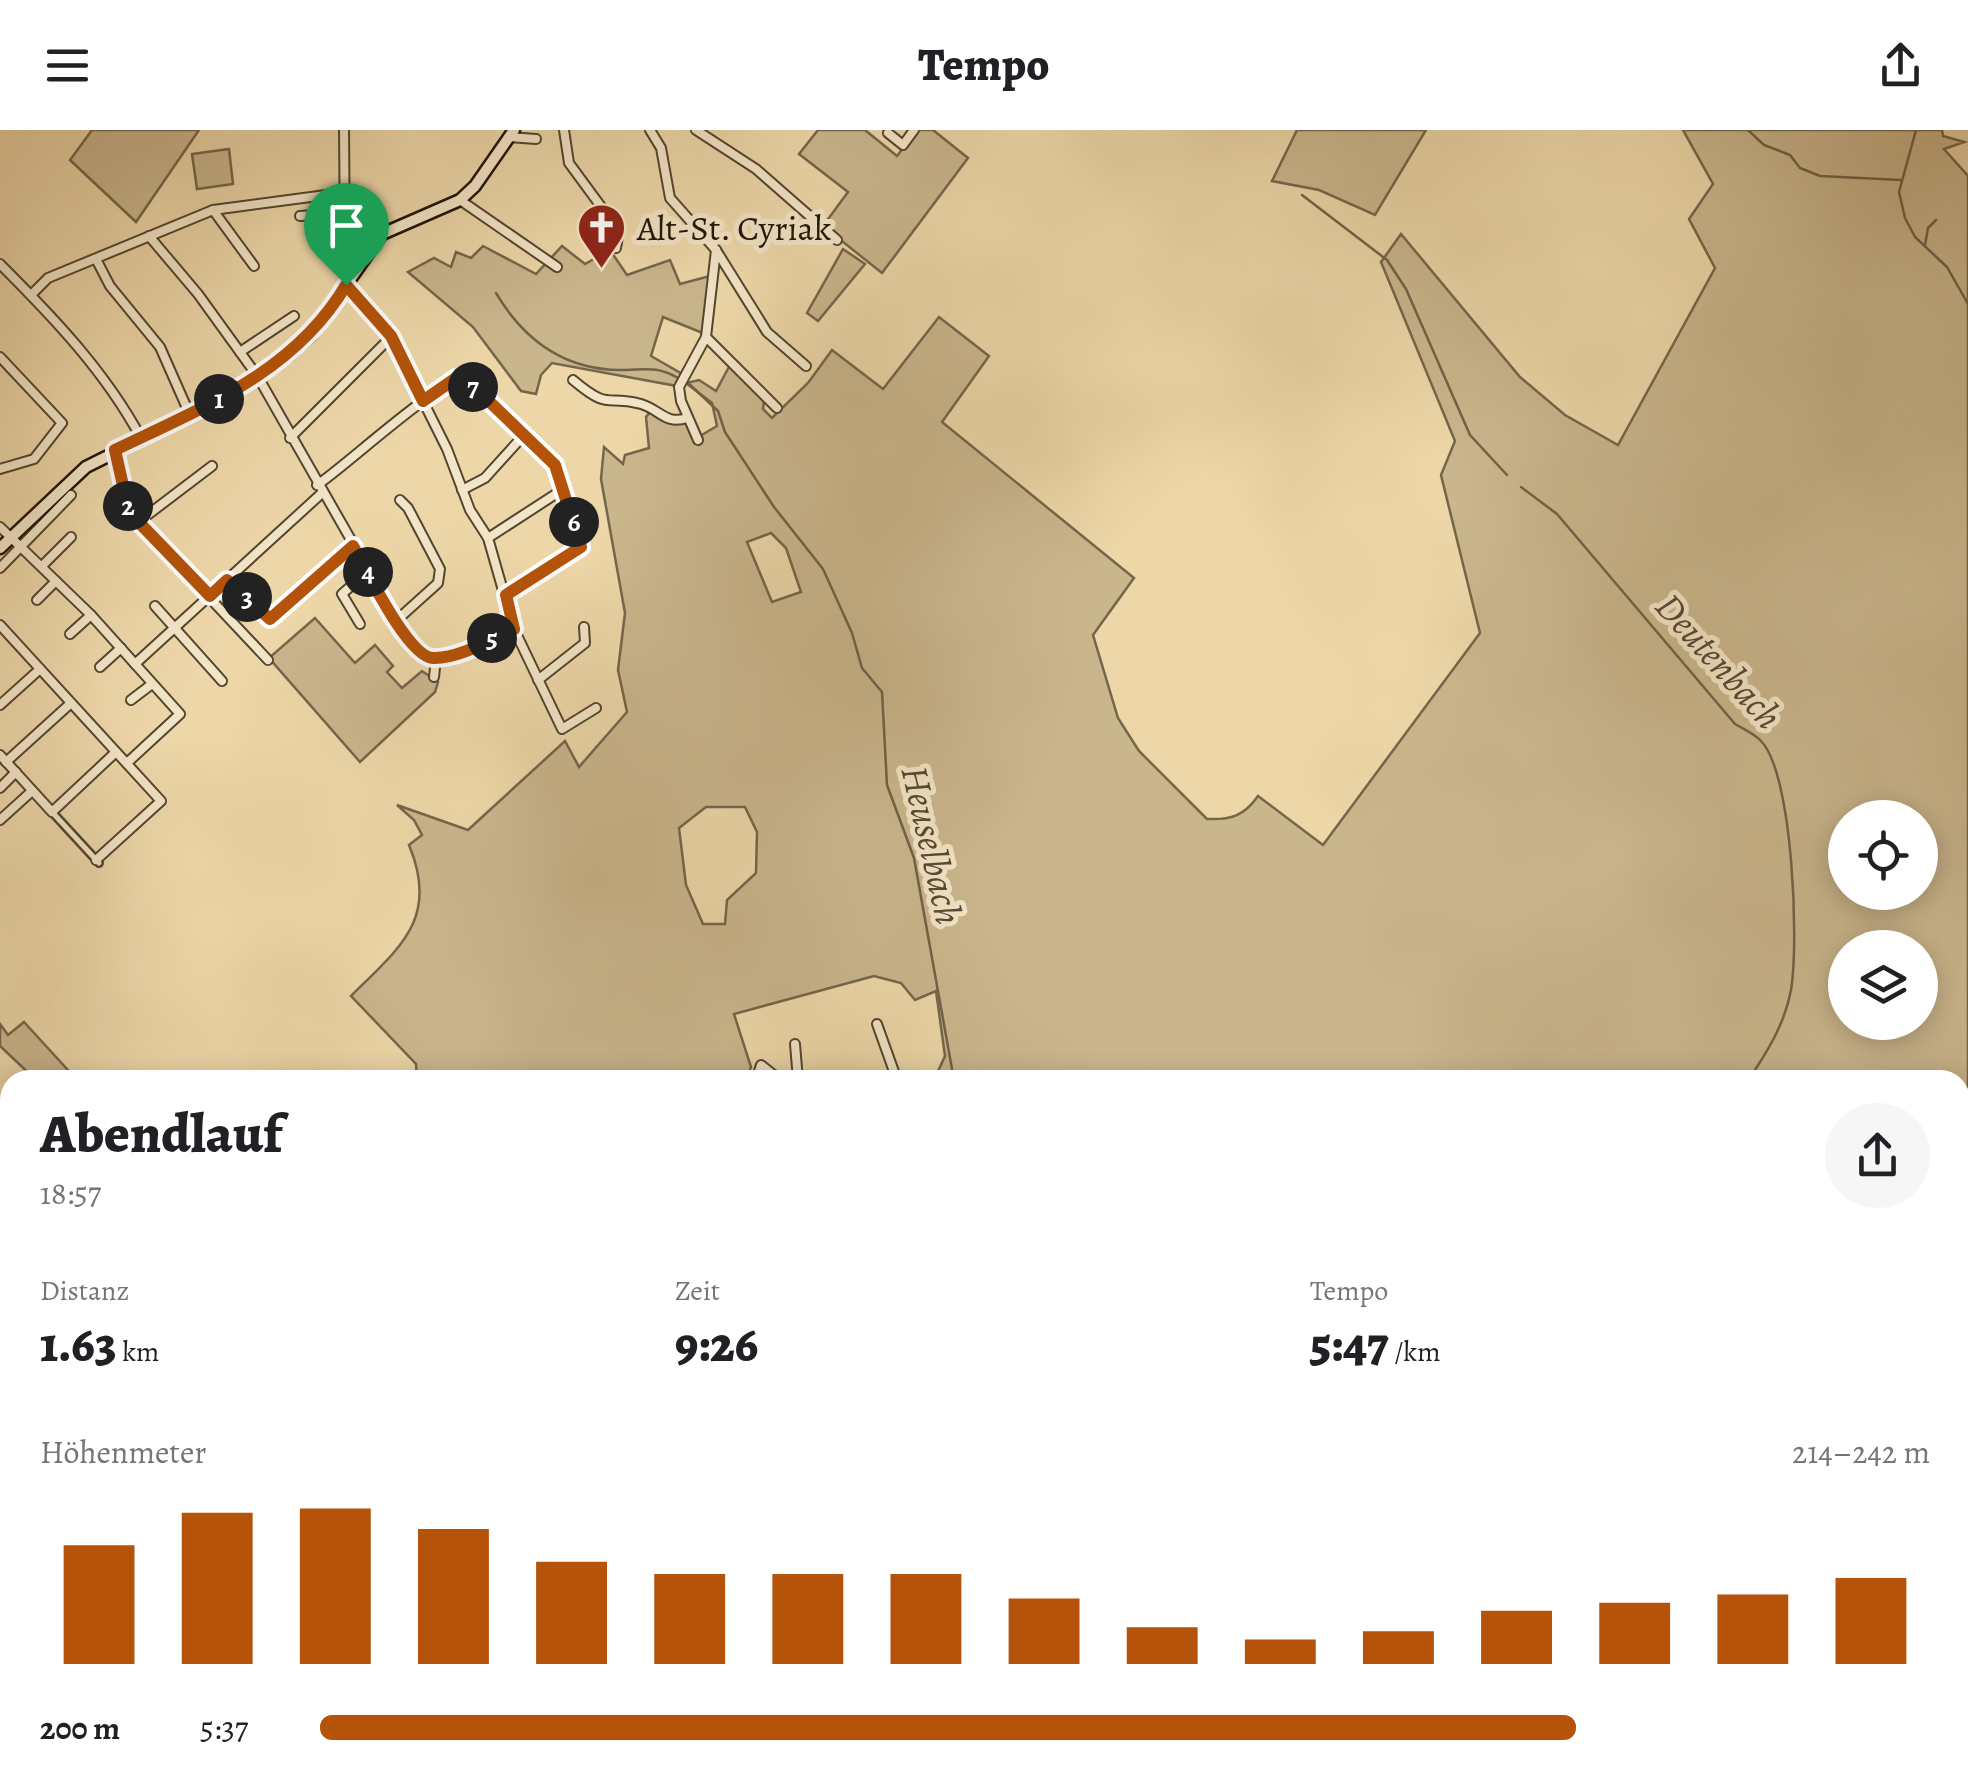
<!DOCTYPE html>
<html lang="de">
<meta charset="utf-8">
<style>
:root{--surface:#fff;--page:#f6f6f6;--text:#202124;--muted:#757577;--accent:#b45309}
body{margin:0;font-family:Alegreya,serif;background:var(--page);color:var(--text);height:100vh;display:flex;flex-direction:column;font-size:38px;white-space:nowrap}
*{box-sizing:border-box;margin:0}
p{font-size:32px;color:var(--muted)}
.icon{flex:none;width:55px;height:55px;fill:none;stroke:currentColor;stroke-width:2;stroke-linecap:round;stroke-linejoin:round}
.map{position:relative;flex:1;overflow:hidden}
.side{position:absolute;left:0px;top:940px;width:1970px;height:718px;display:flex;flex-direction:column;background:var(--surface);border-radius:30px 30px 0 0;box-shadow:0 5px 25px #0003}
.side>*{flex:none}
.tools{position:absolute;left:1828px;top:670px;display:grid;gap:20px}
.tools a{display:grid;place-items:center;width:110px;height:110px;border-radius:50%;background:var(--surface);box-shadow:0 5px 25px #0003;font-size:50px}
.pin{position:absolute;display:grid;place-items:center;width:85px;height:85px;color:#fff;margin:-102px -42px;border-radius:50% 50% 50% 0;rotate:-45deg;box-shadow:0 0 10px #0007}
.pin .icon{rotate:45deg}
.km{position:absolute;width:50px;height:50px;margin:-25px;border-radius:50%;background:#222;color:#fff;font-size:28px;line-height:50px;text-align:center}
.round{display:grid;place-items:center;flex:none;width:105px;height:105px;border-radius:52px;background:var(--page)}
.headline{display:flex;align-items:center;justify-content:space-between;height:170px;padding:0 40px}
h1{font-size:55px;font-weight:800;line-height:75px}
.figures{display:grid;grid-template-columns:repeat(3,1fr);gap:15px;height:170px;padding:10px 40px}
.figures div{display:grid;align-content:center}
.figures b{font-size:50px;font-weight:800}
.figures small{font-size:28px;font-weight:400}
.figures p{font-size:28px}
.chart{height:280px;padding:20px 40px}
.chart p{display:flex;justify-content:space-between}
.chart svg{width:100%;height:180px;margin-top:10px;stroke:var(--accent);stroke-width:6}
ul{padding:0 40px;list-style:none;font-size:32px}
li{display:grid;grid-template-columns:160px 120px 1fr;align-items:center;height:75px}
li i{height:25px;border-radius:12px;background:var(--accent)}
header{display:flex;justify-content:space-between;align-items:center;height:130px;padding:0 40px;background:var(--surface);font-size:45px;font-weight:800}
.map>svg:first-child{display:block}
</style>
<header><svg class="icon" aria-label="menu" viewBox="0 0 24 24"><path d="M4 6h16M4 12h16M4 18h16"/></svg>Tempo<svg class="icon" aria-label="share" viewBox="0 0 24 24"><path d="M12 15V3M7 8l5-5 5 5M5 13v7h14v-7"/></svg></header>
<div class="map">
<svg width="1968" height="1656" viewBox="0 0 1968 1656">
<rect width="100%" height="100%" fill="#edd7a9"/>
<filter id="stains"><feTurbulence type="fractalNoise" baseFrequency=".002" numOctaves="4"/><feColorMatrix values="0 0 0 0 .2 0 0 0 0 .09 0 0 0 0 .02 0 0 0 .5 -.17"/></filter>
<radialGradient id="worn" r=".72"><stop offset=".6" stop-color="#630" stop-opacity="0"/><stop offset="1" stop-color="#630" stop-opacity=".3"/></radialGradient>
<g fill="#cab68d" stroke="#75654a" stroke-width="2.5" fill-rule="evenodd">
<polygon points="92,0 199,0 136,92 70,30"/>
<polygon points="818,0 865,0 897,26 917,0 933,0 968,28 882,143 823,96 848,62 799,24"/>
<polygon points="1297,0 1426,0 1375,85 1319,60 1272,51"/>
<path d="M1683 0H1942L1943 6 1964 12 1944 19 1968 46V1656H1666L1649 1648H1960V950H934L945 926 936 861 915 870 901 853 874 846 734 884 751 937 746 950H417L416 934 351 866C399 818 440 789 409 715L422 705 414 690 397 675 468 700 565 611 579 637 627 582 618 540 625 483 601 349 604 317 623 334 625 325 649 318 646 287 651 281 666 291 687 292 700 306 717 296 712 273 686 253 699 250 716 261 730 235 764 271 763 279 772 288 808 253 832 220 883 259 939 187 989 226 942 292 1134 448 1093 505 1118 588 1139 621 1207 689C1231 690 1244 686 1258 666L1323 715 1480 503 1441 345 1455 311 1381 132 1401 104 1520 247 1565 285 1618 315 1715 138 1689 89 1713 54ZM771 403 786 418 801 462 772 472 747 412ZM706 677H745L757 702 756 743 727 770 725 794H703L686 755 679 698ZM1845 688H1920V762H1845ZM1845 818H1920V892H1845Z"/>
<polygon points="229,19 233,54 197,59 192,24"/>
<polygon points="483,116 536,144 562,116 585,134 610,120 627,145 670,130 680,154 710,146 705,204 663,187 651,226 684,245 677,256 552,233 541,245 536,264 521,261 473,197 408,142 434,128 451,137 456,122 471,128"/>
<polygon points="843,119 865,134 818,191 807,183"/>
<polygon points="315,488 355,533 375,515 393,536 387,542 402,558 422,541 438,552 435,562 360,632 269,528"/>
<polygon points="24,892 77,950 36,950 0,916 0,894 8,905"/>
<rect x="0" y="1372" width="10" height="79"/>
<polygon points="0,1547 10,1551 10,1648 57,1648 54,1656 0,1656"/>
</g>
<g fill="none" stroke-linecap="round" stroke-linejoin="round">
<g stroke="#716147" stroke-width="2.5">
<polyline points="1748,0 1764,15 1790,25 1800,38 1820,46 1901,50"/>
<polyline points="1916,0 1899,62 1905,88 1915,107 1947,137 1968,174"/>
<polyline points="1302,65 1387,130 1406,159 1470,305 1507,345"/>
<polyline points="1925,115 1928,98 1936,90"/>
<path d="M496 163C524 210 564 239 619 240 644 240 656 235 678 248"/>
<polyline points="687,252 718,281 725,302 774,377 823,439 852,503 862,538 882,562 887,655 914,728 954,950"/>
<path d="M1521 357 1557 384 1735 594C1743 599 1755 604 1761 611 1793 644 1799 812 1791 860 1785 893 1767 923 1748 950"/>
<polyline points="1319,1648 1326,1656"/>
</g>
<defs>
<polyline id="pedestrian" points="52,682 99,733"/>
<g id="minor">
<polyline points="344,0 345,110 357,138"/>
<polyline points="564,0 569,33 619,101 616,118"/>
<polyline points="650,0 661,18 670,68 716,120 767,202 806,236"/>
<polyline points="696,0 756,39 837,110"/>
<polyline points="888,3 903,15 914,0"/>
<polyline points="509,7 536,9"/>
<polyline points="460,70 557,137"/>
<polyline points="213,80 254,136"/>
<polyline points="300,86 342,83"/>
<path d="M149 106 198 164 258 247 411 515C438 543 485 512 514 499"/>
<polyline points="96,129 110,156 160,217 190,285"/>
<path d="M0 134C52 186 105 241 141 308"/>
<polyline points="346,155 391,207 447,319 470,380 488,408 514,499 562,599 596,578"/>
<polyline points="33,163 48,148 213,80 341,63"/>
<polyline points="706,207 777,278"/>
<polyline points="240,222 294,186"/>
<polyline points="0,227 62,293 34,329 0,339"/>
<path d="M573 250C611 282 605 264 641 274 661 280 665 295 687 288"/>
<polyline points="290,308 391,207"/>
<polyline points="698,310 681,271 679,257 706,207 716,120"/>
<polyline points="115,321 129,382 268,530"/>
<path d="M317 355C345 337 443 245 466 249L555 335 581 417 506 465"/>
<polyline points="462,360 485,348 523,306"/>
<polyline points="137,393 212,336"/>
<polyline points="0,397 91,485 180,584 127,633"/>
<polyline points="488,408 565,358"/>
<polyline points="42,436 71,407"/>
<polyline points="0,438 71,365"/>
<polyline points="227,449 271,489 353,416"/>
<polyline points="37,470 56,451"/>
<polyline points="155,476 222,551"/>
<polyline points="397,490 438,453 440,439 408,378 400,370"/>
<polyline points="360,494 342,464 368,441"/>
<polyline points="0,495 161,671 96,730"/>
<polyline points="70,504 91,485"/>
<polyline points="135,534 322,363"/>
<polyline points="100,537 121,518"/>
<polyline points="434,547 436,528"/>
<polyline points="538,550 585,513 584,497"/>
<polyline points="131,570 152,554"/>
<polyline points="0,575 40,539"/>
<polyline points="0,625 52,682 116,622"/>
<polyline points="6,632 71,573"/>
<polyline points="0,658 16,642"/>
<polyline points="0,690 32,661"/>
<polyline points="877,894 897,950"/>
<polyline points="795,914 798,950"/>
<polyline points="756,950 761,935 780,950"/>
<polyline points="0,978 10,990"/>
<polyline points="0,1081 10,1075"/>
<polyline points="0,1130 10,1135"/>
<polyline points="0,1203 10,1208"/>
<polyline points="400,1648 402,1656"/>
<polyline points="812,1648 816,1656"/>
<polyline points="924,1648 924,1656"/>
<polyline points="1227,1648 1233,1649"/>
<polyline points="1517,1648 1533,1656"/>
<polyline points="59,1656 61,1648"/>
<polyline points="115,1656 117,1648"/>
<polyline points="171,1656 173,1648"/>
<polyline points="268,1656 269,1648"/>
<polyline points="731,1656 743,1648"/>
<polyline points="843,1656 868,1648"/>
<polyline points="1151,1656 1153,1648"/>
<polyline points="1384,1656 1386,1648"/>
</g>
<g id="tertiary">
<polyline points="0,1536 10,1540"/>
<polyline points="621,1648 687,1653 716,1648"/>
<polyline points="1435,1648 1448,1656"/>
</g>
<polyline id="secondary" points="0,418 86,337 190,285 289,225 311,205 382,104 460,70 475,56 514,0"/>
</defs>
<use href="#pedestrian" stroke="#534530" stroke-width="10"/>
<use href="#minor" stroke="#534530" stroke-width="12"/>
<use href="#tertiary" stroke="#534530" stroke-width="14"/>
<use href="#secondary" stroke="#201407" stroke-width="15"/>
<use href="#pedestrian" stroke="#f3e5c7" stroke-width="5"/>
<use href="#minor" stroke="#f3e5c7" stroke-width="8"/>
<use href="#tertiary" stroke="#f3e5c7" stroke-width="9"/>
<use href="#secondary" stroke="#f3e5c7" stroke-width="10"/>
</g>
<g fill="none" stroke-linecap="round" stroke-linejoin="round">
<defs>
<path id="route" d="M346 155 391 206 423 271 456 248 466 249 555 335 581 417 506 465 514 499C491 509 459 529 433 528 408 527 366 439 353 416L270 489 227 450 210 466 129 382 115 320C202 278 295 242 346 155Z"/>
</defs>
<use href="#route" stroke="#fff" stroke-width="20"/>
<use href="#route" stroke="#b45309" stroke-width="12"/>
</g>
<defs>
<symbol id="church-pin" viewBox="-11 -11 22 30"><path d="M0 17L-7.5 6A9.5 9.5 0 1 1 7.5 6Z" fill="#8f2418" stroke="#f3e5c7"/><path d="M-1.2-6h2.4v3.5h3.3v2.4h-3.3V6h-2.4V-.1h-3.3v-2.4h3.3Z" fill="#fff"/></symbol>
</defs>
<g fill-rule="evenodd">
<use href="#church-pin" x="574" y="70" width="55" height="75"/>
</g>
<g text-anchor="middle" dominant-baseline="central" stroke-width="10" stroke-linejoin="round" paint-order="stroke">
<g font-size="35" fill="#201407" stroke="#f3e5c7" text-anchor="start">
<text x="637" y="98">Alt-St. Cyriak</text>
</g>
<g font-size="38" font-style="italic" fill="#564832" stroke="#f3e5c7">
<text transform="translate(1719 531) rotate(48)">Deutenbach</text>
<text transform="translate(932 715) rotate(77)">Heuselbach</text>
</g>
</g>
<rect width="100%" height="100%" filter="url(#stains)"/>
<rect width="100%" height="100%" fill="url(#worn)"/>
</svg>
<div class="tools">
<a><svg class="icon" aria-label="locate" viewBox="0 0 24 24"><circle cx="12" cy="12" r="6"/><path d="M12 2v4M12 18v4M2 12h4M18 12h4"/></svg></a>
<a><svg class="icon" aria-label="layers" viewBox="0 0 24 24"><path d="M12 4l9 5-9 5-9-5zM3 14l9 5 9-5"/></svg></a>
</div>
<div class="pin" style="left:346px;top:155px;background:#1e9e55"><svg class="icon" aria-label="arrive" viewBox="0 0 24 24"><path d="M6 21V4h12l-3 4 3 4H6"/></svg></div>
<b class="km" style="left:219px;top:269px">1</b>
<b class="km" style="left:128px;top:376px">2</b>
<b class="km" style="left:247px;top:467px">3</b>
<b class="km" style="left:368px;top:442px">4</b>
<b class="km" style="left:492px;top:508px">5</b>
<b class="km" style="left:574px;top:392px">6</b>
<b class="km" style="left:473px;top:257px">7</b>
<section class="side">
<div class="headline"><div><h1>Abendlauf</h1><p>18:57</p></div><a class="round"><svg class="icon" aria-label="share" viewBox="0 0 24 24"><path d="M12 15V3M7 8l5-5 5 5M5 13v7h14v-7"/></svg></a></div>
<div class="figures">
<div><p>Distanz</p><b>1.63<small> km</small></b></div>
<div><p>Zeit</p><b>9:26</b></div>
<div><p>Tempo</p><b>5:47<small> /km</small></b></div>
</div>
<div class="chart"><p><span>Höhenmeter</span>214–242 m</p>
<svg viewBox="0 0 160 44" preserveAspectRatio="none"><path d="M5 44V15M15 44V7M25 44V6M35 44V11M45 44V19M55 44V22M65 44V22M75 44V22M85 44V28M95 44V35M105 44V38M115 44V36M125 44V31M135 44V29M145 44V27M155 44V23"/></svg>
</div>
<ul>
<li><b>200 m</b>5:37<i style="width:78%"></i></li>
</ul>
</section>
</div>
